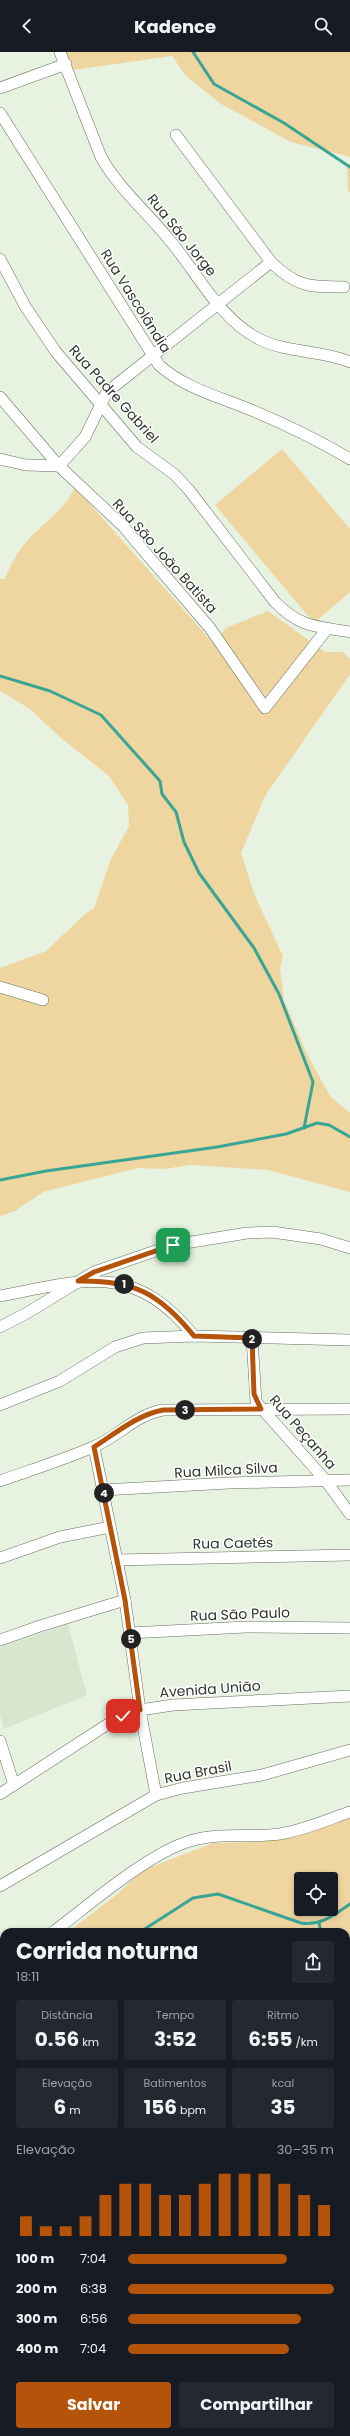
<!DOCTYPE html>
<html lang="pt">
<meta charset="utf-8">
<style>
:root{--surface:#171b24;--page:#242831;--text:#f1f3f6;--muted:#9ea1a6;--accent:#b45309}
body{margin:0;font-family:Poppins,sans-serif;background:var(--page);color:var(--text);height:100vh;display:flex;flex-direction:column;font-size:15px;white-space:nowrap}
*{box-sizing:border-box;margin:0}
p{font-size:13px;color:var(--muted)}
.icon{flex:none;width:22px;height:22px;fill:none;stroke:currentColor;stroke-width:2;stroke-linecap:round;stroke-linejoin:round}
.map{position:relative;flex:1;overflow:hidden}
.panel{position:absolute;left:0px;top:1876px;width:350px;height:508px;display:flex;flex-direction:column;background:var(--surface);border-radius:12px 12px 0 0;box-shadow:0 2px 6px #0003}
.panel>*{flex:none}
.tools{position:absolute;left:294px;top:1820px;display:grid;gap:8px}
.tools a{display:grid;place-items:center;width:44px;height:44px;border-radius:4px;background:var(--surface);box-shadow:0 2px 6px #0003;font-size:20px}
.pin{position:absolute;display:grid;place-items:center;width:34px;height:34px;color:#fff;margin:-17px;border-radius:8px;box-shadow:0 2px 6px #0006}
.km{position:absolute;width:20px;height:20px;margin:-10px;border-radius:50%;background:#222;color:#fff;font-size:11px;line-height:20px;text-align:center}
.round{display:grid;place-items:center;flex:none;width:42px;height:42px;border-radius:4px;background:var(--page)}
.summary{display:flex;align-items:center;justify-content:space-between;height:68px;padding:0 16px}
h1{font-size:22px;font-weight:700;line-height:30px}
.figures{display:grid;grid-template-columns:repeat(3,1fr);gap:6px;height:68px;padding:4px 16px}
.figures div{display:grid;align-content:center;border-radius:4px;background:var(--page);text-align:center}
.figures b{font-size:20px;font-weight:700}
.figures small{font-size:11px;font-weight:400}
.figures p{font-size:11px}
.chart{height:112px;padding:8px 16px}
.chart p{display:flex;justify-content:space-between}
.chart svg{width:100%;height:72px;margin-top:4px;stroke:var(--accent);stroke-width:6}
.action{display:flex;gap:8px;margin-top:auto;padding:8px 16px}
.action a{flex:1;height:46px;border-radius:4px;background:var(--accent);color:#fff;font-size:16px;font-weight:700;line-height:46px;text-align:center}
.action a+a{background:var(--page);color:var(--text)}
ul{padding:0 16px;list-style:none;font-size:13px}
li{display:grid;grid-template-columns:64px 48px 1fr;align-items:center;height:30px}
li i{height:10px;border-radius:5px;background:var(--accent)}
header{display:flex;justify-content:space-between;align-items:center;height:52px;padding:0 16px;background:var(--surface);font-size:18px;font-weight:700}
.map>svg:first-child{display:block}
</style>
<header><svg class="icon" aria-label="back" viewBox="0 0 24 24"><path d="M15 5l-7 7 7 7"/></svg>Kadence<svg class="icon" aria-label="search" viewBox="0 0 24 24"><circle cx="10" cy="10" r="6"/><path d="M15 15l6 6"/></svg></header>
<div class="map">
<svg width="350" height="2384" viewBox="0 0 350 2384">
<rect width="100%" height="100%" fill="#e7f2e0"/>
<polygon fill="#d7e7ce" points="68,1572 87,1643 4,1677 0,1663 0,1595"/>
<g fill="#efd6a1" fill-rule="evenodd">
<polygon points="64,0 350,0 350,105 291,90 221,52 186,24 172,4 73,18"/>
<polygon points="350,111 350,141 348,139 347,116"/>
<polygon points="282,397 350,477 350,540 314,571 215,453"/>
<path d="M75 435 213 591 226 576 268 559 325 600H343L350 607V622L265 744 241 801 255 844 283 904 280 917 284 948 306 1000 330 1044 350 1061V1140L268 1118 191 1113 163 1117 138 1116 43 1140 15 1159 0 1164V916L46 899 84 863 94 856 111 807 129 774 128 753 109 724 62 687 30 657 0 639V527H5C10 513 18 499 28 488 45 469 65 458 75 435Z"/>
<path d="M350 1763V1989L346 1990V1880H68L115 1844 143 1818 213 1791 258 1790 291 1784ZM301 1827H331V1857H301Z"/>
<polygon points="0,1957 4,1960 4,2047 0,2050"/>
</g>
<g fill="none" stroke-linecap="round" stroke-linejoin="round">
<g stroke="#38a595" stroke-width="3">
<polyline points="193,0 214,32 284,71 350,115"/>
<polyline points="0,624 50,639 101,663 160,729 162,742 176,760 184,790 199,821 254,896 279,942 313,1030 304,1076"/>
<polyline points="0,1128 46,1119 217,1095 286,1082 317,1071 329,1073 350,1085"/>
<polyline points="319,1871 321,1880"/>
<path d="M140 1880 193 1846 218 1842 301 1871C321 1874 334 1863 350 1852"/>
<polyline points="0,1994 4,1991"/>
<polyline points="346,2106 348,2148 347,2259"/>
</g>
<defs>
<g id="street">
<path d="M60 0 101 105C119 137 149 162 172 191 199 224 220 267 259 287 286 301 322 298 350 310"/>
<polyline points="0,36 66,12"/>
<path d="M0 61 159 313C184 336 220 345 251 358 285 372 318 388 350 407"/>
<path d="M176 83 271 210C296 235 310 235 344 235"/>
<path d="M0 207 25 254 56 300 137 395 174 422 189 438 275 550C301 576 315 574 350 580"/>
<polyline points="0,345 59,414 123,474 138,492 210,576 265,656 327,577"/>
<polyline points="0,407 26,413 59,414 85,385 107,340 271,210"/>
<polyline points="0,935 43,948"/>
<path d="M0 1244C85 1228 133 1209 194 1284"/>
<polyline points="0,1275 27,1261 94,1220 173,1193 247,1181 272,1180 321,1187 350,1196"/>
<polyline points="252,1286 256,1350 326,1429 350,1462"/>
<polyline points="0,1353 60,1329 115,1295 143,1286 194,1284 350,1288"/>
<polyline points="94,1395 125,1548 140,1658 156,1743"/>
<path d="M0 1429C31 1418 63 1408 93 1395 118 1385 135 1363 163 1358L350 1357"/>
<polyline points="103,1438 229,1431 350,1428"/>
<polyline points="0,1506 60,1485 110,1475"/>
<polyline points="117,1508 350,1503"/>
<polyline points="130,1581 246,1575 350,1576"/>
<polyline points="0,1588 40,1574 125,1548"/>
<polyline points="0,1689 14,1733"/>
<polyline points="0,1742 108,1672 140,1658 173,1653 350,1644"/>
<polyline points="0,1834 156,1743 183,1736 262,1723 350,1698"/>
<path d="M53 1880C89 1853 149 1801 190 1789 219 1780 251 1786 280 1782 304 1778 327 1768 350 1760"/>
<polyline points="0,1920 4,1917"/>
<polyline points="346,2292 350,2291"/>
<polyline points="0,2346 4,2321"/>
<polyline points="346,2363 350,2362"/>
<polyline points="156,2380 156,2384"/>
<polyline points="226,2380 227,2384"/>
<polyline points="304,2380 304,2384"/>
<polyline points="53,2384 62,2380"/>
<polyline points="251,2384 269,2380"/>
</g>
</defs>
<use href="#street" stroke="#667060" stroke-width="12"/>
<use href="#street" stroke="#fff" stroke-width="11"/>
</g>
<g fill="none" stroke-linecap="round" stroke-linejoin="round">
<defs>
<path id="route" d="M123 1664 140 1658 125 1548 94 1395C116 1381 137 1363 163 1358L261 1357 254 1342 252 1286 194 1284C159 1241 134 1228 78 1229L94 1220 173 1193"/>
</defs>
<use href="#route" stroke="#fff" stroke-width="8"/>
<use href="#route" stroke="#b45309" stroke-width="5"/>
</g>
<g text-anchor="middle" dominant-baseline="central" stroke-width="3" stroke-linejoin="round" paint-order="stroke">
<g font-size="14" fill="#31352e" stroke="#fff">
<text transform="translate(182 183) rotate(51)">Rua São Jorge</text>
<text transform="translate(136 249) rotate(58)">Rua Vascolândia</text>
<text transform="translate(114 342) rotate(48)">Rua Padre Gabriel</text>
<text transform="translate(165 504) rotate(48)">Rua São João Batista</text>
<text transform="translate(303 1380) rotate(49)">Rua Peçanha</text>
<text transform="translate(226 1418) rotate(-3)">Rua Milca Silva</text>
<text transform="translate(233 1491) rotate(-1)">Rua Caetés</text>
<text transform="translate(240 1562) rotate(-2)">Rua São Paulo</text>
<text transform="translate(210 1637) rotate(-4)">Avenida União</text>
<text transform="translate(198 1720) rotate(-11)">Rua Brasil</text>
</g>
</g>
</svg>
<div class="tools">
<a><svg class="icon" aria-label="locate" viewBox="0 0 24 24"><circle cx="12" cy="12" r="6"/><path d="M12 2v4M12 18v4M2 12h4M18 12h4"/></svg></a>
</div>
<div class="pin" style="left:173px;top:1193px;background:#1e9e55"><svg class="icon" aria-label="arrive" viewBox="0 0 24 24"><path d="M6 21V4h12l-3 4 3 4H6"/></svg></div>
<div class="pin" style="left:123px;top:1664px;background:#d93025"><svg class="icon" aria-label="check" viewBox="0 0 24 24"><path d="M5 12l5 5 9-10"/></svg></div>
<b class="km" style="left:124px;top:1232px">1</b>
<b class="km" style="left:252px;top:1287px">2</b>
<b class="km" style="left:185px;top:1358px">3</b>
<b class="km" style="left:104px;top:1441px">4</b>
<b class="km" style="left:131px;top:1587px">5</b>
<section class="panel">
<div class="summary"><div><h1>Corrida noturna</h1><p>18:11</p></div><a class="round"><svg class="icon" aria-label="share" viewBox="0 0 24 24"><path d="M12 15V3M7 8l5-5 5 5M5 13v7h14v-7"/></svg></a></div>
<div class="figures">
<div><p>Distância</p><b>0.56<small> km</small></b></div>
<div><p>Tempo</p><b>3:52</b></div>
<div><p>Ritmo</p><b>6:55<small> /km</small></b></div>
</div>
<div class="figures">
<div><p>Elevação</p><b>6<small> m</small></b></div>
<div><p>Batimentos</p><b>156<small> bpm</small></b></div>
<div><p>kcal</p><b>35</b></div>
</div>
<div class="chart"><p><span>Elevação</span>30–35 m</p>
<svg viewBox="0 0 160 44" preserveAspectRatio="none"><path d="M5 44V32M15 44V38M25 44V38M35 44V32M45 44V19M55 44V12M65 44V12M75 44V19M85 44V19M95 44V12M105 44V6M115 44V6M125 44V6M135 44V12M145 44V19M155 44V25"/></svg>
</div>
<ul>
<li><b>100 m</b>7:04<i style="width:77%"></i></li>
<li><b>200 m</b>6:38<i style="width:100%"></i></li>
<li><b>300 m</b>6:56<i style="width:84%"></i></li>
<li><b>400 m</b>7:04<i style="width:78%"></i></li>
</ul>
<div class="action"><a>Salvar</a><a>Compartilhar</a></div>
</section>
</div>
